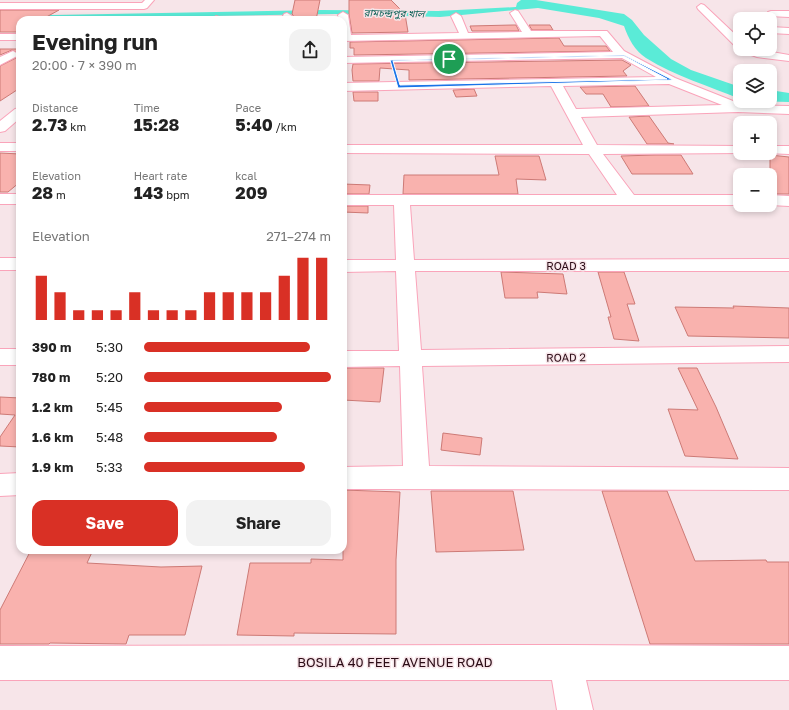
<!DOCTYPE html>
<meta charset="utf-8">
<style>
:root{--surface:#fff;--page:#f2f2f2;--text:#222;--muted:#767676;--accent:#d93025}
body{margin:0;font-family:"Golos Text","Noto Sans Bengali",sans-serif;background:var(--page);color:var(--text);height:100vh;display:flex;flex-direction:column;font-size:15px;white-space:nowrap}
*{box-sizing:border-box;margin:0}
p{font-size:13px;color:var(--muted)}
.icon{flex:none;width:22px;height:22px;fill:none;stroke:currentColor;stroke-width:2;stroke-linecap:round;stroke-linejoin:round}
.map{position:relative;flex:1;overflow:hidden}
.panel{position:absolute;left:16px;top:16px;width:331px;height:538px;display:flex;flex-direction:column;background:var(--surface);border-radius:12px;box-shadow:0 2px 6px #0003}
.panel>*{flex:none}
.tools{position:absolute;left:733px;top:12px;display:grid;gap:8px}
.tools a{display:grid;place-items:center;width:44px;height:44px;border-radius:8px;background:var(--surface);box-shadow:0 2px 6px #0003;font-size:20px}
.pin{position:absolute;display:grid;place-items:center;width:34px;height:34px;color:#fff;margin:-17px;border:2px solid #fff;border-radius:50%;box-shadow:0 1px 4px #0007}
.round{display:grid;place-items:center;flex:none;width:42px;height:42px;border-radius:12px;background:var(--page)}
.headline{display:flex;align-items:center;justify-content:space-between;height:68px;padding:0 16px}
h1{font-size:22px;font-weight:700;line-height:30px}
.stats{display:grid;grid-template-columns:repeat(3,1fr);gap:6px;height:68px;padding:4px 16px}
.stats div{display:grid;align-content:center}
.stats b{font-size:17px;font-weight:700}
.stats small{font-size:11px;font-weight:400}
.stats p{font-size:11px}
.chart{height:112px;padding:8px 16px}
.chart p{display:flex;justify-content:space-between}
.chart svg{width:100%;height:72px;margin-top:4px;stroke:var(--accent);stroke-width:6}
.action{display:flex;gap:8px;margin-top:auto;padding:8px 16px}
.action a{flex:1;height:46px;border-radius:12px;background:var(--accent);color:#fff;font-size:16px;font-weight:700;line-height:46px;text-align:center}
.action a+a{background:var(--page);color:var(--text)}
ul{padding:0 16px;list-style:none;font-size:13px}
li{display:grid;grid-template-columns:64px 48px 1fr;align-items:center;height:30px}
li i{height:10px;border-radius:5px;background:var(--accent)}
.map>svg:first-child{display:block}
</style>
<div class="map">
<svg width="789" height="710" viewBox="0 0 789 710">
<rect width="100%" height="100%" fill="#f7e5e9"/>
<g fill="#5aebd7">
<path d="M521 0H536L624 14 632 20 644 35 671 59 691 70 740 87V99C709 86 675 76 646 58 635 51 628 38 624 26L599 18 538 8 440 17 335 14 33 19 0 16 322 10 438 11 516 7 517 3Z"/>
<polygon points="770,90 789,93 789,102 751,101 770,101"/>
</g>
<g fill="#f9b2ae" stroke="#cd7a76">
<polygon points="295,0 320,0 316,20 293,20 293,15 292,14"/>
<polygon points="349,0 391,0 405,14 408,32 352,33 349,14"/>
<polygon points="0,10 59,10 41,20 20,20 20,31 18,32 0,32"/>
<polygon points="513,25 516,25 519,31 472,31 470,26"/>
<polygon points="529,25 550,25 553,30 532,30"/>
<polygon points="559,38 564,46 606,46 610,51 354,55 354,48 350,48 350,42"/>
<polygon points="0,49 20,49 20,88 0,101 0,66 18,57 19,54 12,50 0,55"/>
<polygon points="622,60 631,65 623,71 627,76 409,80 409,70 380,68 379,81 353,81 352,70 353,64"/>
<polygon points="635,86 649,106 611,107 603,94 586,94 580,87"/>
<polygon points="474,89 477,96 456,97 453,90"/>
<polygon points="353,92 378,92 378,101 354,101"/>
<polygon points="649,116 668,143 674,144 647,144 629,117"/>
<polygon points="0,153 20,154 20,182 8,192 0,192"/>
<polygon points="655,155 681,155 693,174 632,174 621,156"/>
<polygon points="770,155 789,157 789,194 776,194 770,186"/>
<polygon points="495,156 539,156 546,180 516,179 518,194 403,194 404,175 499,175"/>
<polygon points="343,184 370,185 369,194 343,194"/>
<polygon points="343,206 368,206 368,213 343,212"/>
<polygon points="501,272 563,274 567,294 537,292 538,298 505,298"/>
<polygon points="598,272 624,272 635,304 627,304 639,341 614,339 608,317 611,317"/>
<polygon points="733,306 789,308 789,338 688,336 675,307 734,308"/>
<polygon points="343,368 384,368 380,402 343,400"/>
<polygon points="678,368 697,368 716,407 738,459 685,456 668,409 698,410"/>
<polygon points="0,397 20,398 20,447 0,446 0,437 15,415 0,414"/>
<polygon points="443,433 482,438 480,455 441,450"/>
<polygon points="343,490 400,492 396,560 396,634 294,633 294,636 237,635 250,563 311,563 311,559 343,560"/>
<polygon points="431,491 513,491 524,550 436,552"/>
<polygon points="602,491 667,491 695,561 766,560 767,562 789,562 789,644 650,644"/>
<polygon points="31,550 93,550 87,563 161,567 202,566 185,635 129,635 126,644 50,643 49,644 0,644 0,610"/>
</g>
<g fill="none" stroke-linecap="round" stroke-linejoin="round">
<defs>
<g id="minor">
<polygon points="145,0 154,0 147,8 144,9 0,9 0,3 142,3"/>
<polygon points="701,4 704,5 740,39 740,49 754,49 789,55 789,61 757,57 740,51 739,48 736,47 698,9 697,7"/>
<path d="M515 10 518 11 531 31H607L624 51 675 78 743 105 789 106V114L738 112 581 117 597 145 740 146V153H745L603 154 634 195H740V205H410L414 260 789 259V271H415L421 350 789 346V362L422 366 429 466 789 468V490L343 489V467L403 466 400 366 343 367V351H399L396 271 343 272V260H396L394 205H343V195H617L589 154 343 153V145H583L551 86 343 91V83L656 77 622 58 343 63V57L613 52 600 36 343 41V20H339L338 15 343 12 348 15 351 35 459 33 451 16 456 13 461 16 468 33 522 32 510 13ZM669 84 722 105 576 109 563 86Z"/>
<polygon points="771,11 789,11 789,17 768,16 768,12"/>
<polygon points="287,13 292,16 291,20 281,20 284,14"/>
<polygon points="216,16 219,17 220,20 210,20"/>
<polygon points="770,27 789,28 789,34 770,33"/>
<rect x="0" y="34" width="20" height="6"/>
<polygon points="13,51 18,54 17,56 0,65 0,57"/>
<polygon points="20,108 20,118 5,131 0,132 0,121 15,109"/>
<rect x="0" y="143" width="20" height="8"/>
<polygon points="770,146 789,146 789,154 765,153 770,153"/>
<rect x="0" y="194" width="20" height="10"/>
<polygon points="770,195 789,196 789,206 770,205"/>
<rect x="0" y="258" width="20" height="12"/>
<rect x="0" y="349" width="20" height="16"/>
<polygon points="20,473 20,495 0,496 0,474"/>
<polygon points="566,645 789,646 789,680 586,680 593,710 557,710 552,680 0,680 0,646"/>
</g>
</defs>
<use href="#minor" stroke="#faa4ba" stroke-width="2"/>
<use href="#minor" fill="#fff" fill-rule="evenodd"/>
</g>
<path fill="#1a73e8" stroke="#fff" fill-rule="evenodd" d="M624 55 673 80 398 88 390 60ZM624 56 667 79 400 85 393 61Z"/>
<g text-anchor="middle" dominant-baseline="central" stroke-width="3" stroke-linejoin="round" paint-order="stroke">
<g font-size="10" font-style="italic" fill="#106359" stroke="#f7e5e9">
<text transform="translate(394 13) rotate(1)">রামচন্দ্রপুর খাল</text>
</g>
<g font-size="11" fill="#2c0d17" stroke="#f7e5e9">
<text x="566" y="265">ROAD 3</text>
<text transform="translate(566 357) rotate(-1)">ROAD 2</text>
</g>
<g font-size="13" fill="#2c0d17" stroke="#f7e5e9">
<text x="395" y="662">BOSILA 40 FEET AVENUE ROAD</text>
</g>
</g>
</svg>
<div class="tools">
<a><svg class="icon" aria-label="locate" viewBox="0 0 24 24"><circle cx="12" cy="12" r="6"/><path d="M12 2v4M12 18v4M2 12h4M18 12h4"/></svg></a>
<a><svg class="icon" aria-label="layers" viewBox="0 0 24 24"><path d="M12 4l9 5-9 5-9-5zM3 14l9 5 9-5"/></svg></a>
<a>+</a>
<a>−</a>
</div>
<div class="pin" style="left:449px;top:59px;background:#1e9e55"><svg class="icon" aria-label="arrive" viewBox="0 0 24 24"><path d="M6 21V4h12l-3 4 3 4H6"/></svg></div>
<section class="panel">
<div class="headline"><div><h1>Evening run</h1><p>20:00 · 7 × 390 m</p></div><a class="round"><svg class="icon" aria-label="share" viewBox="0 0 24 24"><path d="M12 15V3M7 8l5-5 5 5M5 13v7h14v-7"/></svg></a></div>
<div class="stats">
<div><p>Distance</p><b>2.73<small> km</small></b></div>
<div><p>Time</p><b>15:28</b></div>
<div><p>Pace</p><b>5:40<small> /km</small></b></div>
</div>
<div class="stats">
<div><p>Elevation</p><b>28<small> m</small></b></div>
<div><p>Heart rate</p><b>143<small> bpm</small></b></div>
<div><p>kcal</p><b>209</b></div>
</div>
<div class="chart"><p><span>Elevation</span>271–274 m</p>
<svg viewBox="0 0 160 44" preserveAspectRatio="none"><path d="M5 44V17M15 44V27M25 44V38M35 44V38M45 44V38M55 44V27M65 44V38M75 44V38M85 44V38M95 44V27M105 44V27M115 44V27M125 44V27M135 44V17M145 44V6M155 44V6"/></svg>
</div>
<ul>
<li><b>390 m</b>5:30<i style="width:89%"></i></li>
<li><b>780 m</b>5:20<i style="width:100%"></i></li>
<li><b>1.2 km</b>5:45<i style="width:74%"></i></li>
<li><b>1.6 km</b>5:48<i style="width:71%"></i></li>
<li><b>1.9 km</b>5:33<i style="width:86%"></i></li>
</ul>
<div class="action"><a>Save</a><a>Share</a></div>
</section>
</div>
